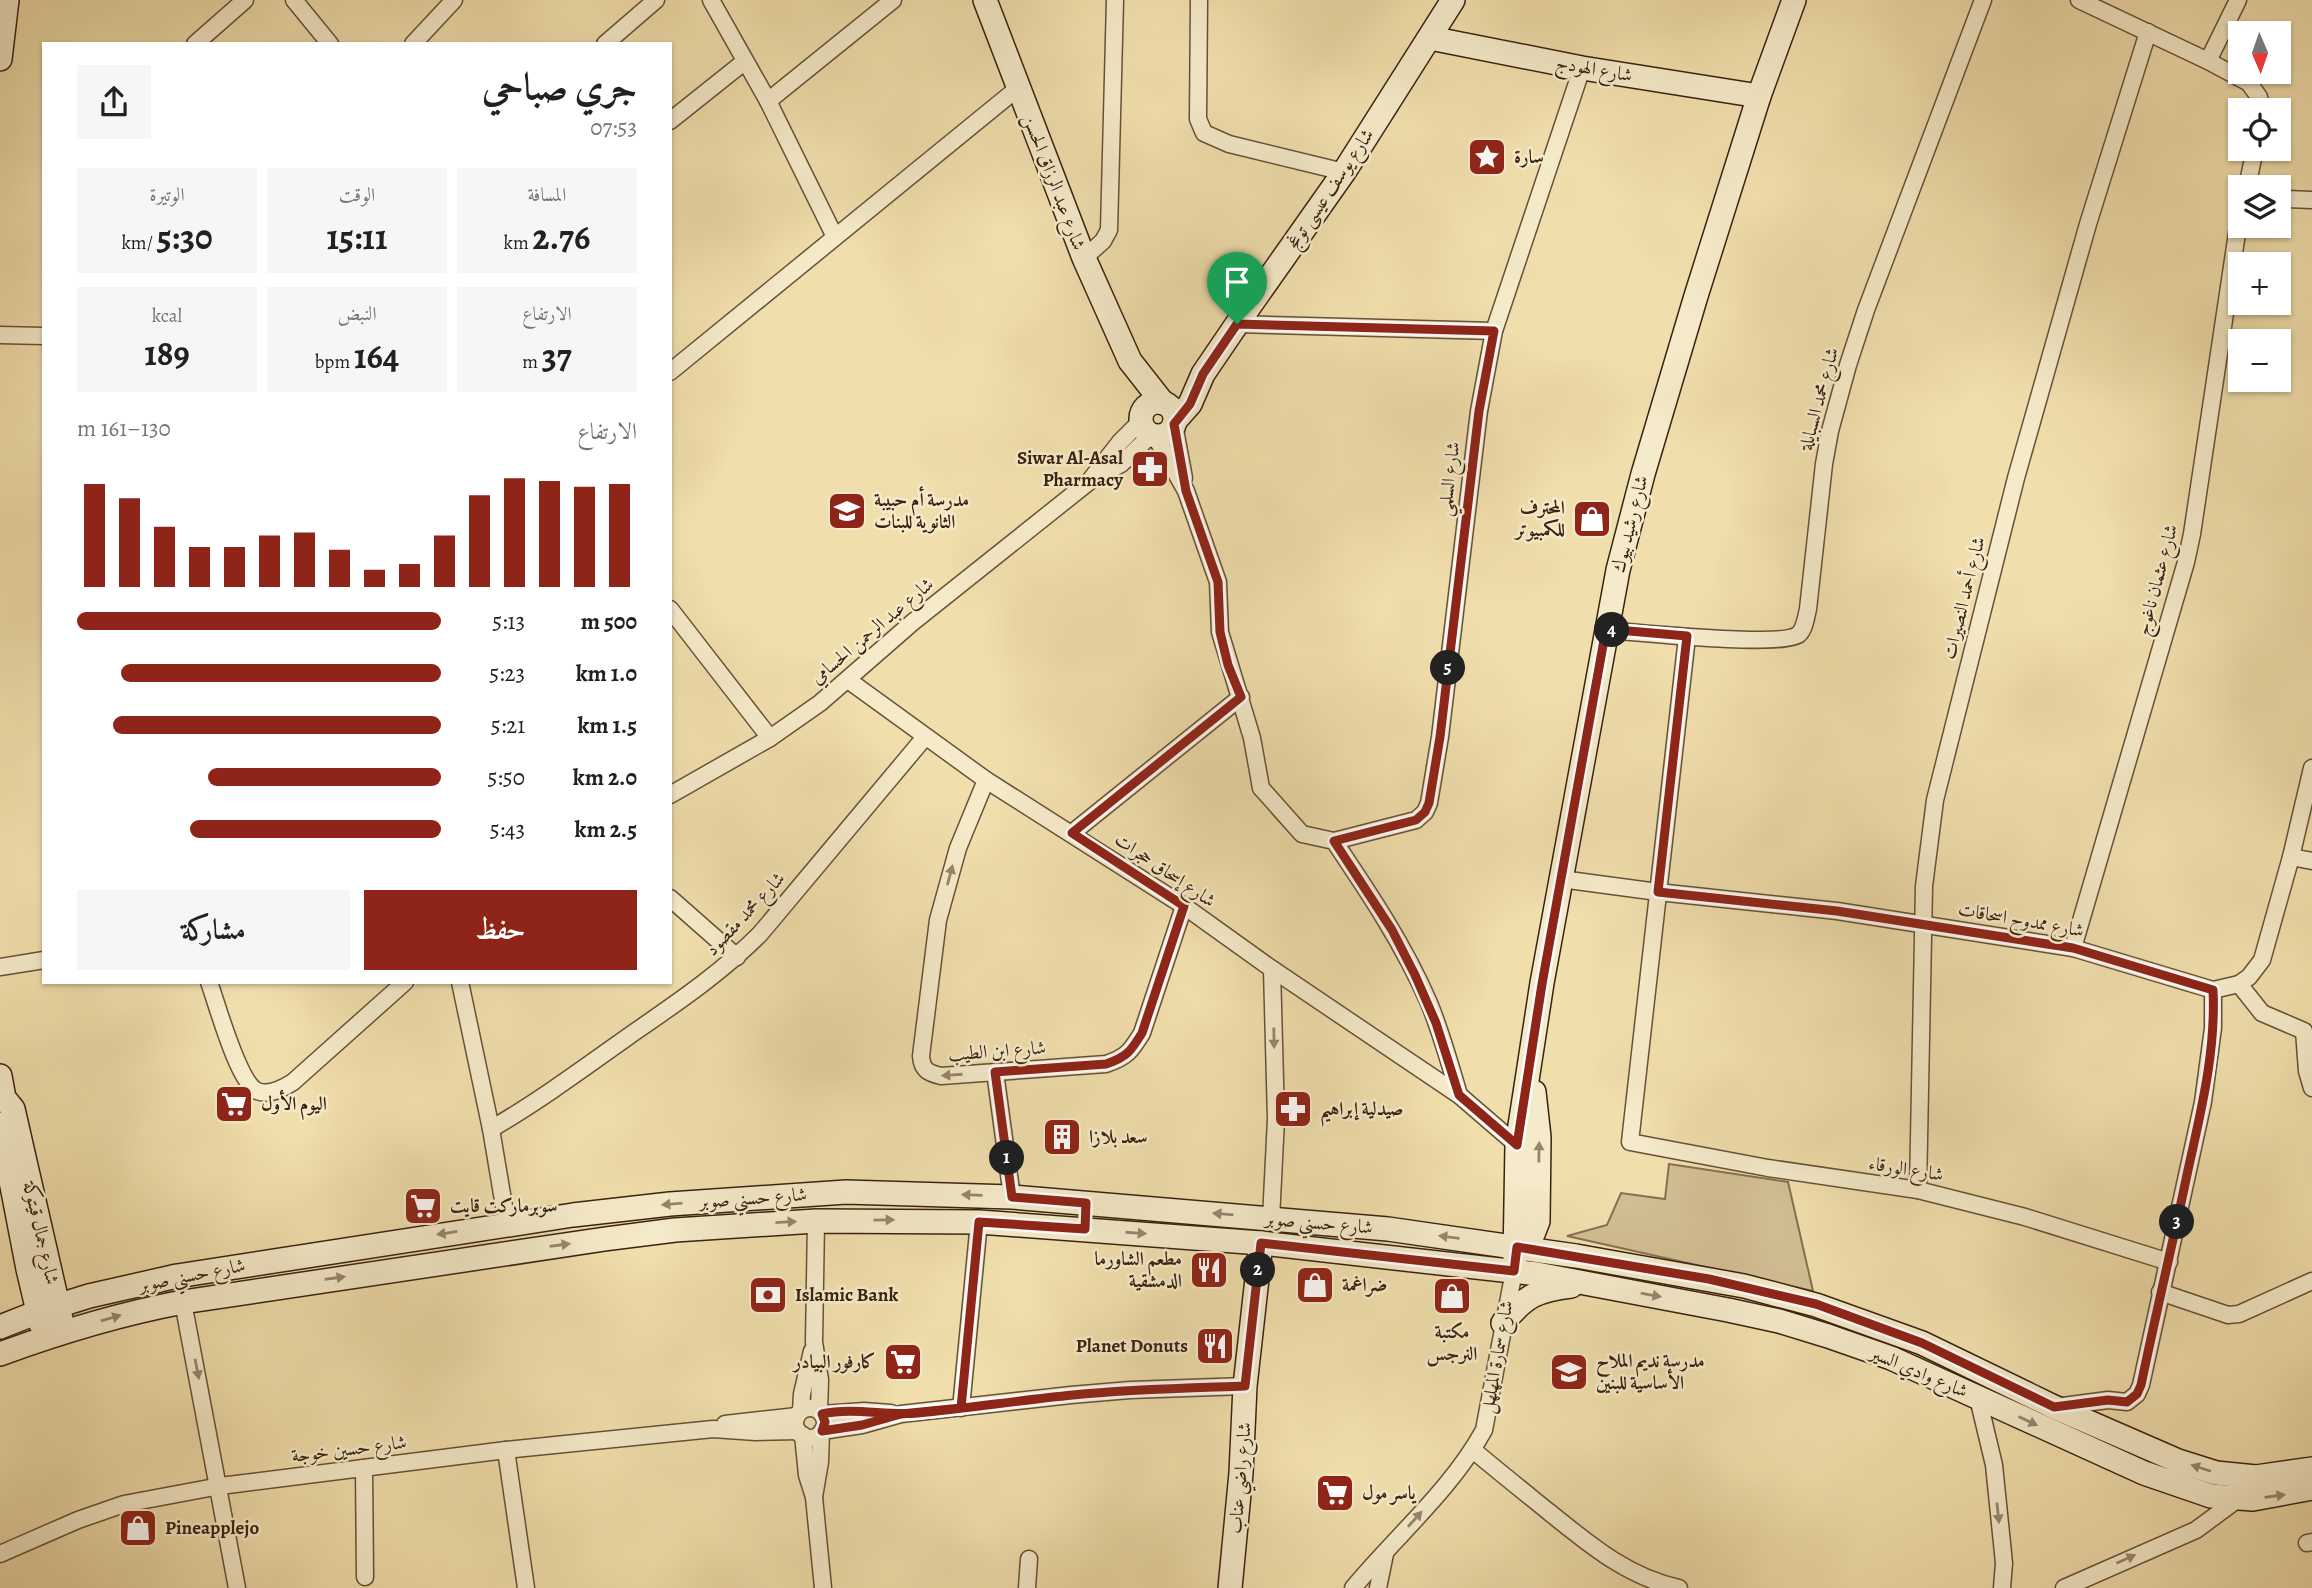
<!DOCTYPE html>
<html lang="ar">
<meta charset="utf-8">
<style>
:root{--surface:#fff;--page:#f6f6f6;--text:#202124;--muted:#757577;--accent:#8f2418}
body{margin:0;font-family:Alegreya,Amiri,serif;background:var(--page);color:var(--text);direction:rtl;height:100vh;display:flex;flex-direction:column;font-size:26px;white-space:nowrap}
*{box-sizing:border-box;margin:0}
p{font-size:23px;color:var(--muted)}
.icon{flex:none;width:38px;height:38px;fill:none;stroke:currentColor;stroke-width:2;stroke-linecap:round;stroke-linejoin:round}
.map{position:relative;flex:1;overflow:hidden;direction:ltr}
.drawer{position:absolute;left:42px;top:42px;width:630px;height:942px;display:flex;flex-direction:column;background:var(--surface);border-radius:0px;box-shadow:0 2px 5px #0004;direction:rtl}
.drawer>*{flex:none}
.needle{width:46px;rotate:178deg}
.tools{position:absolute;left:2228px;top:21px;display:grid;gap:14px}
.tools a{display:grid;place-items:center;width:63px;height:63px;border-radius:0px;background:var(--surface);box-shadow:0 2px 5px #0004;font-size:35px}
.pin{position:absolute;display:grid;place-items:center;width:60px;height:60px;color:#fff;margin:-72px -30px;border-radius:50% 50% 50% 0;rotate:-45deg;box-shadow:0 0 7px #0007}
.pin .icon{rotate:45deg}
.km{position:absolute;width:35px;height:35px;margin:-18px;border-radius:50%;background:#222;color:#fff;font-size:19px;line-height:35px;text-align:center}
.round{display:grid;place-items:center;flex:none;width:74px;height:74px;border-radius:0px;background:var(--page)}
.summary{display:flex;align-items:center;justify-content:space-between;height:119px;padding:0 35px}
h1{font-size:38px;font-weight:700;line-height:52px}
.figures{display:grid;grid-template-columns:repeat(3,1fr);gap:10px;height:119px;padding:7px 35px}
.figures div{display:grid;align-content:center;border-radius:0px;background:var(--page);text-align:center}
.figures b{font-size:35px;font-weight:700}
.figures small{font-size:19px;font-weight:400}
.figures p{font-size:19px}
.chart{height:196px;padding:14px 35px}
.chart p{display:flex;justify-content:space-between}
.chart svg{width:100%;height:126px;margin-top:7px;stroke:var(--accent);stroke-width:6}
.action{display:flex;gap:14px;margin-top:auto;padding:14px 35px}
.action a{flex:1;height:80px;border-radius:0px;background:var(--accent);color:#fff;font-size:28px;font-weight:700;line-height:80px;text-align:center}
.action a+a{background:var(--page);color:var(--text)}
ul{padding:0 35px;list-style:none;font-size:23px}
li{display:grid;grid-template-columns:112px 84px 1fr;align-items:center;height:52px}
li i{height:18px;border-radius:9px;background:var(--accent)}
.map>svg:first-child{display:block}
</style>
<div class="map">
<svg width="2312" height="1588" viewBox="0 0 2312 1588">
<rect width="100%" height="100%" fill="#f0deac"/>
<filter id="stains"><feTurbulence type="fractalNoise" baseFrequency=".00286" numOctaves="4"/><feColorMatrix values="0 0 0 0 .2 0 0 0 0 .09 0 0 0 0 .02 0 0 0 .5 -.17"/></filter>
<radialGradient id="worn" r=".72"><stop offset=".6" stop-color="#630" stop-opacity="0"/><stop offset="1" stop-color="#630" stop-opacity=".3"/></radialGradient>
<polygon fill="#d1be92" stroke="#857052" stroke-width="2" points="1669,1164 1788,1182 1813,1291 1567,1236 1607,1225 1621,1193 1665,1199"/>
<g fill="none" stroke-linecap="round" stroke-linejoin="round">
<defs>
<g id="street">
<polyline points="294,0 330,44"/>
<polyline points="711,0 768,101 835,237"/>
<polyline points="1199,0 1198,119 1204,133 1229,144 1344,172"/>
<polyline points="2079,0 2208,61 2249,83 2259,97 2261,110"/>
<polyline points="195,44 245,0"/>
<polyline points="413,44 454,0"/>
<polyline points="605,44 656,0"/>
<polyline points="2208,61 2238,0"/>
<polyline points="768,101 893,0"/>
<polyline points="670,121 744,62"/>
<polyline points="2247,187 2255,149"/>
<polyline points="2278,196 2287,199 2312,200"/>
<polyline points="1084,258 1103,241 1109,230 1115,0"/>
<polyline points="1237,324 1494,331"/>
<polyline points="0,335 44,336"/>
<polyline points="670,372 1018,88"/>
<polyline points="1174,424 1184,478"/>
<path d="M1155 436 1186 491 1218 582 1220 632 1252 738 1261 788 1302 834 1334 841C1369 893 1404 945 1429 1003 1441 1032 1450 1064 1459 1095"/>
<polyline points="1091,479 1120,442 1141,421"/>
<polyline points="670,609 770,738"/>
<path d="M1606 630C1635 632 1783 648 1799 634 1805 628 1806 617 1808 609L1824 464 1830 431 1848 365 1866 310 1983 0"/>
<polyline points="1687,637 1630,1142 1768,1168 1918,1190 2025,1217 2169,1262"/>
<polyline points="848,680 986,780 1184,906 1272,969 1459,1095 1517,1145"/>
<path d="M986 780 958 848 938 920 921 1056C922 1070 928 1073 941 1076L1106 1064C1127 1057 1131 1051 1142 1033L1184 906"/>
<polyline points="670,795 770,738 820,703 913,622 1090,481 1121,464 1151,435"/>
<polyline points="1072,833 1241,697"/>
<polyline points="1334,841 1416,820 1425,812 1429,803 1440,737 1479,411 1494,331 1582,68"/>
<polyline points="2291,857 2312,861"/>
<polyline points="1561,879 1658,892 1837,911 2073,948 2213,990 2239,984 2249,977 2262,960 2291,857 2312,768"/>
<polyline points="670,898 737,957"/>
<polyline points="2073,948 2186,562 2192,534 2240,213"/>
<polyline points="0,967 44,960"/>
<path d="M209 982C217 1004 238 1082 257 1091 269 1096 282 1089 293 1082L405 982"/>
<polyline points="460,982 491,1129 507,1224"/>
<polyline points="2239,984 2262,1013 2304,1031 2307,1071 2312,1088"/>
<polyline points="995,1072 1012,1197"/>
<path d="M491 1129C539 1101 584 1068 629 1036 675 1004 720 974 760 934L925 737"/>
<polyline points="1918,1190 1924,886 1935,800 2016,478 2088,224 2148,32"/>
<polyline points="1271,1219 1276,1119 1272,969"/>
<polyline points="816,1221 814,1342 820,1380 819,1411"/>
<polyline points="2160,1292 2228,1315 2239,1314 2312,1281"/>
<polyline points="183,1302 237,1588"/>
<polyline points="1978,1398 1994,1465 2004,1563 2002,1588"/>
<polyline points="2055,1407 2108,1400 2127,1402 2137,1394 2141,1385 2203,1102 2213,1028 2213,990"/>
<polyline points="961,1408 979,1222"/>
<circle cx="810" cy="1423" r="15"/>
<polyline points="801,1411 802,1394 812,1351"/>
<polyline points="822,1414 864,1411 891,1413"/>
<polyline points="725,1424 797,1416"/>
<polyline points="822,1431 862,1425 901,1414 1071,1395 1130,1390 1245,1386"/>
<polyline points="803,1435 807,1475 814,1497 823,1588"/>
<polyline points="506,1450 526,1588"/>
<path d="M1473 1450C1498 1471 1523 1491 1549 1512 1589 1544 1627 1577 1679 1588"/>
<polyline points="364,1468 365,1577"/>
<polyline points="814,1497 820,1462 821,1433"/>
<polyline points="2307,1543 2312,1542"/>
<polyline points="0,1554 78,1520 124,1504 220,1486 506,1450 713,1429 756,1432 798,1431"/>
<polyline points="1027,1588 1029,1559"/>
<path d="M1353 1588C1396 1536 1451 1490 1484 1430L1514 1271"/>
<polyline points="1378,1588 1385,1554"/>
<polyline points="2064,1588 2196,1530 2238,1499"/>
</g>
<g id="secondary">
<polyline points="985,0 1084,258 1130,361 1163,403"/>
<polyline points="1430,38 1582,68 1759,96"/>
<polyline points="0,59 7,0"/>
<circle cx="1158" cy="419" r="17"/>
<polyline points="1175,421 1190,404 1203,374 1237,324 1344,172 1453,0"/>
<polyline points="0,1076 4,1098 13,1109 61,1319"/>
<polyline points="0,1124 28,1269 41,1324"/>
<polyline points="1517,1247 1533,1234 1538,1221 1539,1137 1534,1092"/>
<polyline points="1515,1260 1517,1145 1542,983 1618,570 1643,474 1696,296 1759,96 1794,0"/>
<path d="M1503 1323C1525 1296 1537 1290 1571 1286"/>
<polyline points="0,1327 38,1312 89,1296 177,1276 573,1215 670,1204 846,1192 1012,1197 1388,1229 1576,1256 1744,1286 1816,1305 1922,1343 2054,1407 2178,1461 2216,1473 2256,1477 2312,1469"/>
<path d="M0 1354C60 1332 120 1314 183 1302L605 1239 675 1230 816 1221 979 1222 1261 1243 1537 1274 1728 1310 1779 1321 1828 1336 1891 1358 2144 1473 2211 1496 2253 1499 2312 1488"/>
<polyline points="1230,1588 1241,1473 1245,1386 1261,1243"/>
</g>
</defs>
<use href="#street" stroke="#675138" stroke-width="19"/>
<use href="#secondary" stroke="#392211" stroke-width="26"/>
<use href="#street" stroke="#f5eac9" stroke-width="16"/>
<use href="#secondary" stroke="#f5eac9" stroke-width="23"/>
</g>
<defs><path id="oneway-solid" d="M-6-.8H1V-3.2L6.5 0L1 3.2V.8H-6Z" transform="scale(1.75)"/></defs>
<g fill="#97866d">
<use href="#oneway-solid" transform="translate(950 875) rotate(-75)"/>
<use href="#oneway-solid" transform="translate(1274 1038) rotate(89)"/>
<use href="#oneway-solid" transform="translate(952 1075) rotate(176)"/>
<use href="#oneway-solid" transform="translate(1539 1152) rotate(-89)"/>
<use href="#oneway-solid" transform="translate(972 1195) rotate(-178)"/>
<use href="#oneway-solid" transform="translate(672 1204) rotate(175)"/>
<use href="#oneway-solid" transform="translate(1223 1214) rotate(-175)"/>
<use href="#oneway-solid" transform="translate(884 1220) rotate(-1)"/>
<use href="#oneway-solid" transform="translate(786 1222) rotate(-3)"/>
<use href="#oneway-solid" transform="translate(447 1233) rotate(171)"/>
<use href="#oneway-solid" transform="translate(1136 1233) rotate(4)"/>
<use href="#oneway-solid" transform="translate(1449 1237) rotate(-173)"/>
<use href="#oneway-solid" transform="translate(560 1245) rotate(-8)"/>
<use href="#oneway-solid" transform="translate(335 1278) rotate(-8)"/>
<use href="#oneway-solid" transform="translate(1651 1295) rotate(10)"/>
<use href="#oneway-solid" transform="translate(111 1318) rotate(-16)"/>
<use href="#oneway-solid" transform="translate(197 1369) rotate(79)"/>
<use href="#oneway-solid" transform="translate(2028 1421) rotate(25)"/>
<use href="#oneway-solid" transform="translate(2201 1468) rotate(-162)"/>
<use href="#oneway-solid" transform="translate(2275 1496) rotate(-8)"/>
<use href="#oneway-solid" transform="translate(1998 1513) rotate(84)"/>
<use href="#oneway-solid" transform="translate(1415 1519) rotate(-48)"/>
<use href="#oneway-solid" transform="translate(2126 1559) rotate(-24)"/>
</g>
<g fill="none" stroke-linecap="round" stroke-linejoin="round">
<defs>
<path id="route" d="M1237 324 1203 374 1190 404 1174 424 1186 491 1218 582 1220 632 1228 665 1241 697 1072 833 1184 906 1142 1033C1131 1051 1127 1057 1106 1064L995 1072 1012 1197 1086 1203 1085 1229 979 1222 961 1408 901 1414 862 1425 822 1431 825 1422 822 1414C854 1407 886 1416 918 1413 970 1408 1021 1400 1073 1395 1130 1389 1188 1388 1245 1386L1261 1243 1514 1271 1517 1247 1709 1279 1816 1304 1922 1343 2054 1407 2108 1400 2127 1402 2137 1394 2141 1385C2156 1313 2173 1242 2188 1170 2201 1111 2216 1051 2213 990L2073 948 1837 911 1658 892 1687 636 1606 629 1542 984 1517 1145 1459 1095 1436 1023 1415 975 1392 930 1334 841 1416 820 1425 812 1429 803 1440 737 1479 411 1494 331 1237 324"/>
</defs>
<use href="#route" stroke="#fff" stroke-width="14"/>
<use href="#route" stroke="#8f2418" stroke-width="9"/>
</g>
<defs>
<symbol id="sight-square" viewBox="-11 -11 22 22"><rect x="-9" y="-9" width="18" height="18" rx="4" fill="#8f2418" stroke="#f5eac9"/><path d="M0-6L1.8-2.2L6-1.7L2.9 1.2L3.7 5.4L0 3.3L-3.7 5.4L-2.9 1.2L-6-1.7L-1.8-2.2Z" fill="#fff"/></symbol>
<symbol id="pharmacy-square" viewBox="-11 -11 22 22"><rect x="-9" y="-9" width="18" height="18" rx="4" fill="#8f2418" stroke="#f5eac9"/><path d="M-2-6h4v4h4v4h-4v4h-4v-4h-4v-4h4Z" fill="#fff"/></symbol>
<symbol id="school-square" viewBox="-11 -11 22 22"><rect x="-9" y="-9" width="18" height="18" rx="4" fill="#8f2418" stroke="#f5eac9"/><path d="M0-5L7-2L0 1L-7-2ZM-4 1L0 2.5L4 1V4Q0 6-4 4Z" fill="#fff"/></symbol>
<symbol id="shop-square" viewBox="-11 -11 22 22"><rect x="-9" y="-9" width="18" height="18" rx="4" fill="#8f2418" stroke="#f5eac9"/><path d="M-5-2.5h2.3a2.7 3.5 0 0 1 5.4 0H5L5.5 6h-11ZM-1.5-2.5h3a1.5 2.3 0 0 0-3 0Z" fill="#fff"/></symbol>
<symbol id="supermarket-square" viewBox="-11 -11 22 22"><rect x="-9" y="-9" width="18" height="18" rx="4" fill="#8f2418" stroke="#f5eac9"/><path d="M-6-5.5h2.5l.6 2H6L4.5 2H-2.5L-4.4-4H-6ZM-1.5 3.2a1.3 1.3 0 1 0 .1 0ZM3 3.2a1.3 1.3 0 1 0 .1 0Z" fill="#fff"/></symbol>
<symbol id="building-square" viewBox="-11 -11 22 22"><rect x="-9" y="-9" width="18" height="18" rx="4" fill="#8f2418" stroke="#f5eac9"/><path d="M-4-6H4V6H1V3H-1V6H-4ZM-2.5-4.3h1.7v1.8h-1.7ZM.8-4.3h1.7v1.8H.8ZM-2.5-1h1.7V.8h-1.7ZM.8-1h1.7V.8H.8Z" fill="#fff"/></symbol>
<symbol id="restaurant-square" viewBox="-11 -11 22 22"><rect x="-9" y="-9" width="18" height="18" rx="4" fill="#8f2418" stroke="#f5eac9"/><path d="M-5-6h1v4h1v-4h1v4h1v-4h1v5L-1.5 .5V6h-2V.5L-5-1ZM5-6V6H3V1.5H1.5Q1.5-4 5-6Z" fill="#fff"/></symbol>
<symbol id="bank-square" viewBox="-11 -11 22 22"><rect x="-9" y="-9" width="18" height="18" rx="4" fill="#8f2418" stroke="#f5eac9"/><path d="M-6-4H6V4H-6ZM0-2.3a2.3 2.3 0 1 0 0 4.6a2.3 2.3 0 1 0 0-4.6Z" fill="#fff"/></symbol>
</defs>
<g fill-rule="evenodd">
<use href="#sight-square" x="1465" y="135" width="44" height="44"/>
<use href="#pharmacy-square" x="1128" y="447" width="44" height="44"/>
<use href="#school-square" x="825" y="489" width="44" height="44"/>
<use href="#shop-square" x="1570" y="497" width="44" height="44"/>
<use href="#supermarket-square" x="212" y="1082" width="44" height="44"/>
<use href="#pharmacy-square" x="1271" y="1087" width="44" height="44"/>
<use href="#building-square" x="1040" y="1115" width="44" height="44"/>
<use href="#supermarket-square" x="401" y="1184" width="44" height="44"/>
<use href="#restaurant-square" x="1187" y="1248" width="44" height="44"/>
<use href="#shop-square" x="1293" y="1263" width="44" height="44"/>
<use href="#bank-square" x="746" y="1273" width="44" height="44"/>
<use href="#shop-square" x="1430" y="1274" width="44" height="44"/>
<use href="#restaurant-square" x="1193" y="1324" width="44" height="44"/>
<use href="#supermarket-square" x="881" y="1340" width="44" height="44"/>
<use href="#school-square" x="1547" y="1350" width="44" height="44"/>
<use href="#supermarket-square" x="1313" y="1471" width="44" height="44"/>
<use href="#shop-square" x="116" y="1506" width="44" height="44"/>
</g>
<g text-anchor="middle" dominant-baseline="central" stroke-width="5" stroke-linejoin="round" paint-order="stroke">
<g font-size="19" fill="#392211" stroke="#f5eac9">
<text transform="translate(1594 69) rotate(10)">شارع الهودج</text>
<text transform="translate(1054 182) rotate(69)">شارع عبد الرزاق الحسن</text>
<text transform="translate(1330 189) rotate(-56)">شارع يوسف عيسى توغج</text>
<text transform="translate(1819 399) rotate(-75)">شارع محمد السبايلة</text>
<text transform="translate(1449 479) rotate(-83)">شارع السلمي</text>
<text transform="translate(1630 524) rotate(-76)">شارع رشيد بيوك</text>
<text transform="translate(2157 580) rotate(-75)">شارع عثمان ناغوج</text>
<text transform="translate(1964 598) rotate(-76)">شارع أحمد النصيرات</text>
<text transform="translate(872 631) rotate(-40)">شارع عبد الرحمن الحسامي</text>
<text transform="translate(1165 870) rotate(34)">شارع إسحاق حجرات</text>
<text transform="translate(745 914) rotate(-47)">شارع محمد مقصود</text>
<text transform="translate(2021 920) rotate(10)">شارع ممدوح اسحاقات</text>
<text transform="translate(997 1051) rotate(-4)">شارع ابن الطيب</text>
<text transform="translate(1906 1169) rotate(9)">شارع الورقاء</text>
<text transform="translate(753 1198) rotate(-4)">شارع حسني صوبر</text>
<text transform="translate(1319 1223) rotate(5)">شارع حسني صوبر</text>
<text transform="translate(41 1233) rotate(77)">شارع جمال قيتوكة</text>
<text transform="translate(192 1275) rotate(-11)">شارع حسني صوبر</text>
<text transform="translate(1497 1357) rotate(-80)">شارع سمارة المهلهل</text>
<text transform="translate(1919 1372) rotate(23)">شارع وادي السير</text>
<text transform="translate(349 1449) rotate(-7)">شارع حسين خوجة</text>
<text transform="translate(1240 1478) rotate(-85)">شارع راضي عناب</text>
</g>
<g font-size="19" font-weight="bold" fill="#392211" stroke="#f5eac9" text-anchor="start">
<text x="1514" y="157">سارة</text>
<text x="1123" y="458" text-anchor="end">Siwar Al-Asal<tspan x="1123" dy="22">Pharmacy</tspan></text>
<text x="874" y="500">مدرسة أم حبيبة<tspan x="874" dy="22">الثانوية للبنات</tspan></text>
<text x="1565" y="508" text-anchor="end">المحترف<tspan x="1565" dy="22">للكمبيوتر</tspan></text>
<text x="261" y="1104">اليوم الأول</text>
<text x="1320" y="1109">صيدلية إبراهيم</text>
<text x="1089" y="1137">سعد بلازا</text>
<text x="450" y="1206">سوبرماركت قايت</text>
<text x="1182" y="1259" text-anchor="end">مطعم الشاورما<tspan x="1182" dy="22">الدمشقية</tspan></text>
<text x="1342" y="1285">ضراغمة</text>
<text x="795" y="1295">Islamic Bank</text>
<text x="1452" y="1332" text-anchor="middle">مكتبة<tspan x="1452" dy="22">النرجس</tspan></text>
<text x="1188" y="1346" text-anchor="end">Planet Donuts</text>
<text x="1596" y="1361">مدرسة نديم الملاح<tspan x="1596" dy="22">الأساسية للبنين</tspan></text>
<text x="876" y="1362" text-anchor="end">كارفور البيادر</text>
<text x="1362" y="1493">ياسر مول</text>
<text x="165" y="1528">Pineapplejo</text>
</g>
</g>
<rect width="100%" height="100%" filter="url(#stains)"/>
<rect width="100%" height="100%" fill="url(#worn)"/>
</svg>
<div class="tools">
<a><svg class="needle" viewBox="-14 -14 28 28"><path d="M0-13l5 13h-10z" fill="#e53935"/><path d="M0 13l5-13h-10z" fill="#757577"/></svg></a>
<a><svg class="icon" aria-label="locate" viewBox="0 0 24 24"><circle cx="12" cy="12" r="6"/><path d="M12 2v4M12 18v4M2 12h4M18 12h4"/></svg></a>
<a><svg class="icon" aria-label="layers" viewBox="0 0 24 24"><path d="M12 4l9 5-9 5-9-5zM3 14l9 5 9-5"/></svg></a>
<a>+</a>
<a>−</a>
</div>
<div class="pin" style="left:1237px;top:324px;background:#1e9e55"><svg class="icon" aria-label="arrive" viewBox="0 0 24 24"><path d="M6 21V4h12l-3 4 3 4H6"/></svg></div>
<b class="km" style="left:1007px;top:1158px">1</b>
<b class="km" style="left:1258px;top:1270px">2</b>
<b class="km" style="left:2177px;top:1222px">3</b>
<b class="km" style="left:1612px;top:630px">4</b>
<b class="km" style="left:1448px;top:668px">5</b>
<section class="drawer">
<div class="summary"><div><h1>جري صباحي</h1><p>07:53</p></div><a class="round"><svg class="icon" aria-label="share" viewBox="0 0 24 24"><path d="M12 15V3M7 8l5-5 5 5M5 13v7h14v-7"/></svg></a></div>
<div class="figures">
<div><p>المسافة</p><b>2.76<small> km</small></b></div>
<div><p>الوقت</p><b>15:11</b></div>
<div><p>الوتيرة</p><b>5:30<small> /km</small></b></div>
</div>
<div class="figures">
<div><p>الارتفاع</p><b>37<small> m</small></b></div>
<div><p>النبض</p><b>164<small> bpm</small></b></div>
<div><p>kcal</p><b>189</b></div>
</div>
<div class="chart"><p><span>الارتفاع</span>130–161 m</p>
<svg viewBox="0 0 160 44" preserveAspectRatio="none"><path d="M5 44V8M15 44V13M25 44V23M35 44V30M45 44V30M55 44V26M65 44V25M75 44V31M85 44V38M95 44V36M105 44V26M115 44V12M125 44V6M135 44V7M145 44V9M155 44V8"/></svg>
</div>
<ul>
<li><b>500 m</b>5:13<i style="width:100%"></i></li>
<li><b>1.0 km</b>5:23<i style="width:88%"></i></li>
<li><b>1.5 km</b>5:21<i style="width:90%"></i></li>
<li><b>2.0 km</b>5:50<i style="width:64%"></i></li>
<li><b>2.5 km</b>5:43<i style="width:69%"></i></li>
</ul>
<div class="action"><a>حفظ</a><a>مشاركة</a></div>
</section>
</div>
